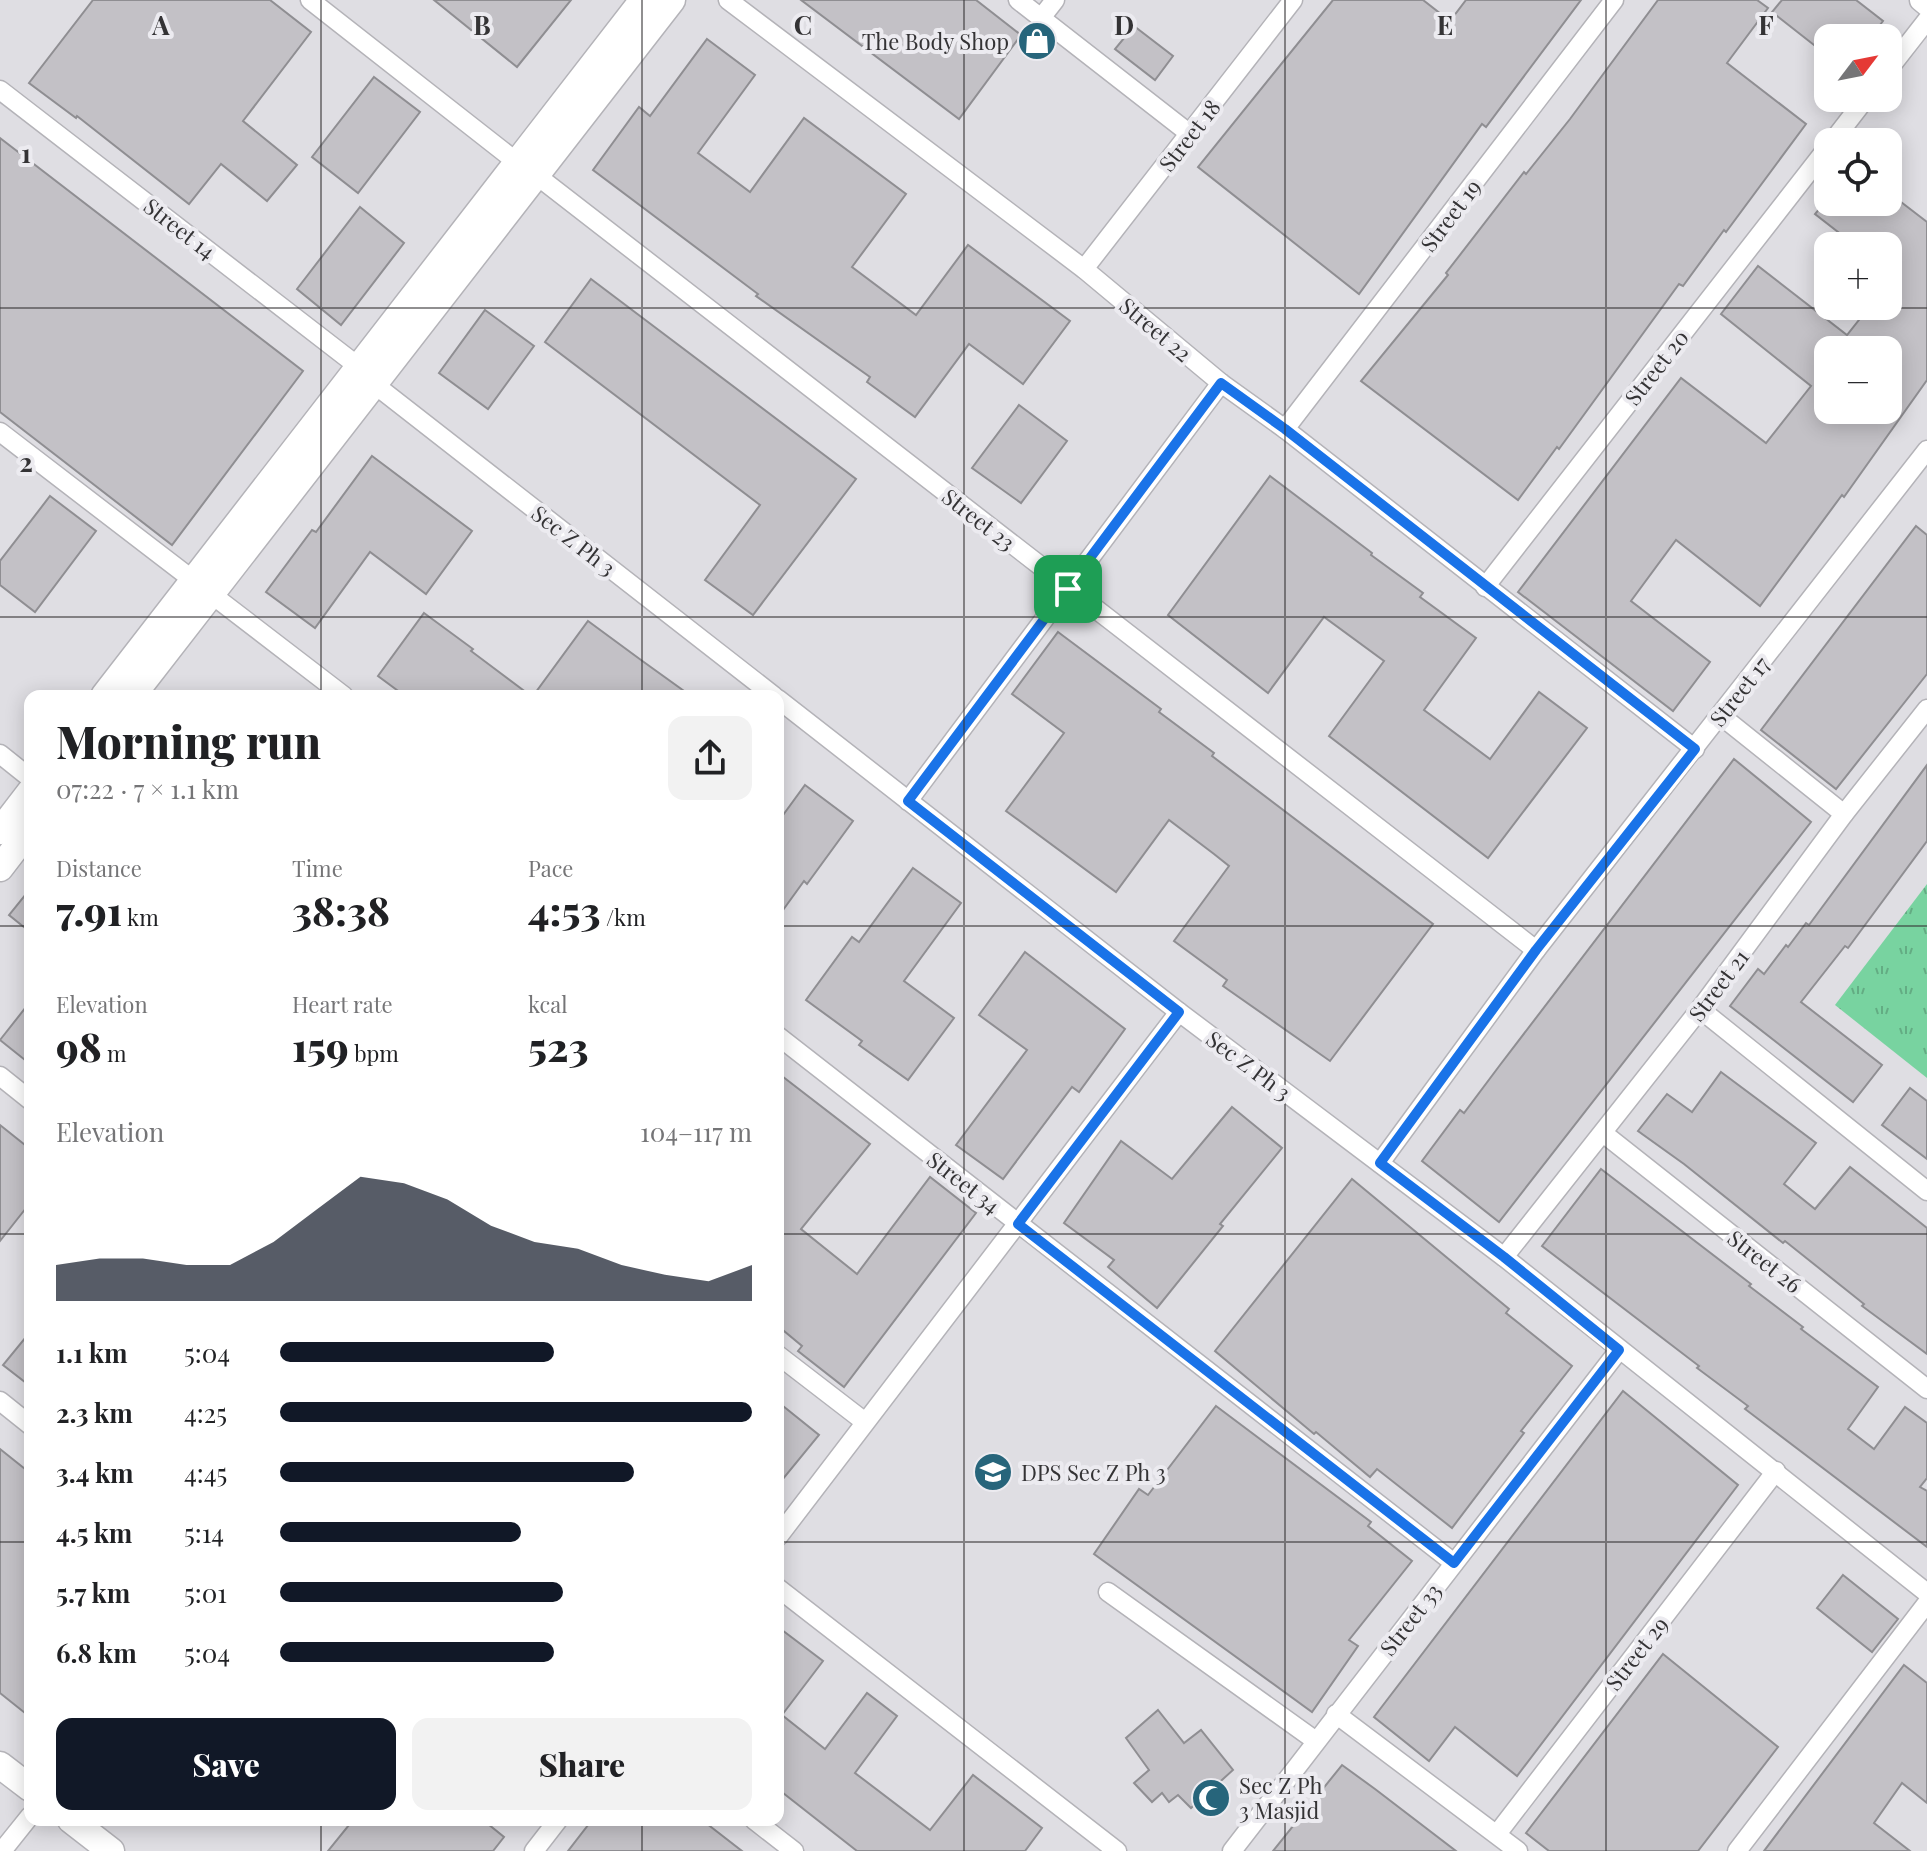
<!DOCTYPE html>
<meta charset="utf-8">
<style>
:root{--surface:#fff;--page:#f2f2f2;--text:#202124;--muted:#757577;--accent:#111827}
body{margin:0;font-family:"Playfair Display",serif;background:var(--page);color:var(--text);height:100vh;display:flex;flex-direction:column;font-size:30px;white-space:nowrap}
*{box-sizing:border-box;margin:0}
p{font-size:26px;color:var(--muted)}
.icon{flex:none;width:44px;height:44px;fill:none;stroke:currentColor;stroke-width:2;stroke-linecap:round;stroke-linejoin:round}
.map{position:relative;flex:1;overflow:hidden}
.drawer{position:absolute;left:24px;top:690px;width:760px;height:1136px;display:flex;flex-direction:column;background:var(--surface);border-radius:16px;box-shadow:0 4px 20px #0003}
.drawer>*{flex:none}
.needle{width:52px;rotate:58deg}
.controls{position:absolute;left:1814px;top:24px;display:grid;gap:16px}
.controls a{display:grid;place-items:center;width:88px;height:88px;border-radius:16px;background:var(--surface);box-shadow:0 4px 20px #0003;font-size:40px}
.pin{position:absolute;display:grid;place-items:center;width:68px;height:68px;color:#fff;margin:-34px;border-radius:16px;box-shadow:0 4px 12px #0006}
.round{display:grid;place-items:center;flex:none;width:84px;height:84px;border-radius:16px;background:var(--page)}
.summary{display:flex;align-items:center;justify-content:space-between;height:136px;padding:0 32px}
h1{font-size:44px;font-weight:800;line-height:60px}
.figures{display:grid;grid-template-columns:repeat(3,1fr);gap:12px;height:136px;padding:8px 32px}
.figures div{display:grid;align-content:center}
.figures b{font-size:40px;font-weight:800}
.figures small{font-size:22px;font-weight:400}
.figures p{font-size:22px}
.chart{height:224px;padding:16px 32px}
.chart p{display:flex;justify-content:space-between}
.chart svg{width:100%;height:144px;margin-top:8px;fill:var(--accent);opacity:.7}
.action{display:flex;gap:16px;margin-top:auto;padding:16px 32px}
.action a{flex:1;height:92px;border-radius:16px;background:var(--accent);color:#fff;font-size:32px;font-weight:800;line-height:92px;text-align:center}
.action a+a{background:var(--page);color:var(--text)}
ul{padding:0 32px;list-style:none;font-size:26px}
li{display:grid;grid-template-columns:128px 96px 1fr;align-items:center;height:60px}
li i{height:20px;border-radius:10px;background:var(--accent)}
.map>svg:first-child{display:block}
</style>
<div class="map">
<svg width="1927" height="1851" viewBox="0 0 1927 1851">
<defs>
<pattern id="grass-tufts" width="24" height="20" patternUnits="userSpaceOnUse" patternTransform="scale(2)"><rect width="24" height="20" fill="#78d3a0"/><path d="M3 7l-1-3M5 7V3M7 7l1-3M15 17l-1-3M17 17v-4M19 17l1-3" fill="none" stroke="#63ac83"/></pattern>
</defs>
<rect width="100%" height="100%" fill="#dfdee3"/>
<polygon fill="url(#grass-tufts)" points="1927,884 1927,1078 1835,1005"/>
<g fill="#c3c1c6" stroke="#8f8e92" stroke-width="2" fill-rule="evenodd">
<polygon points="93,0 270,0 311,32 243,121 297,165 267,201 221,164 189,204 77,116 76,118 29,83"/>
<polygon points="434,0 571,0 517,67"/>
<polygon points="801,0 976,0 1021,35 959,119"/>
<polygon points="1333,0 1423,0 1450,21 1466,0 1581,0 1486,127 1482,124 1359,294 1198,167"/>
<polygon points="1658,0 1757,0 1768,8 1727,63 1806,124 1726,232 1724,230 1683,286 1679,284 1559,449 1557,447 1518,500 1361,381 1448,275 1446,273 1524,172 1526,174 1570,119"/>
<polygon points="1782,0 1856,0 1883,21 1870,38 1828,38 1828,56 1772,12"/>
<polygon points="1134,26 1173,56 1155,80 1115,49"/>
<polygon points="707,39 755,75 698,153 750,192 804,118 906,194 852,267 916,315 968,245 1070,321 1023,384 969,344 915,417 867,382 870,377 756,296 758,294 593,170 639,107 650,116"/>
<polygon points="374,77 420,112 358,193 312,157"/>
<polygon points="0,138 303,371 172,545 0,412"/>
<path d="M1888 192 1927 222V380L1844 497 1842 495 1760 606 1676 540 1631 601 1710 662 1673 711 1518 592 1681 378 1766 443 1811 386 1721 314 1758 266 1847 335 1870 306H1888V246H1856L1815 214 1825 202H1888ZM1828 350H1888V410H1828Z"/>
<polygon points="360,207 404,243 341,325 297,289"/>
<polygon points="591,279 856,479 753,615 705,580 760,505 545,342"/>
<polygon points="485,310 534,346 488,409 439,373"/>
<polygon points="1019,405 1067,441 1021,503 972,468"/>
<polygon points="372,456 472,531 426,594 370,552 315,628 266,592 312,530 316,532"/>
<polygon points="1270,476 1372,553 1371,555 1423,593 1420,597 1476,638 1424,710 1490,759 1539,692 1587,728 1488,858 1329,736 1384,661 1324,617 1268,693 1168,615"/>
<polygon points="50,496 96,531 35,612 0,585 0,561"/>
<polygon points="1916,526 1927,535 1927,674 1836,789 1761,730"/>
<polygon points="424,613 473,649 471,651 531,696 405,696 378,676"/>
<polygon points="588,621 641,660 691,696 533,696"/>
<polygon points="1058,632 1161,709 1159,712 1214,753 1212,756 1433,924 1330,1061 1223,986 1227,980 1174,941 1229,866 1214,854 1169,820 1116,892 1006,811 1064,733 1012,694"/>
<polygon points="1734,759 1811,822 1499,1222 1422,1161 1460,1110 1464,1113 1500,1065"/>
<polygon points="1927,765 1927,841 1848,948 1845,946 1801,1002 1882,1065 1853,1102 1730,1006 1758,969 1764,974 1786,945 1788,947 1806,923 1809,925"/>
<polygon points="805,785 853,821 807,884 804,881 778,917 778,822"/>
<polygon points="913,868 961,903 904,981 954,1018 908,1080 859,1045 862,1041 806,1000 852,937 859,942"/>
<polygon points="30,889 30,932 9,915"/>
<polygon points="1025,952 1125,1029 1079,1092 1072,1087 1003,1179 956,1145 1027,1050 979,1015"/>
<polygon points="30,1002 30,1064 0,1040"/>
<polygon points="1721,1072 1816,1143 1784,1184 1815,1209 1850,1167 1927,1228 1927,1354 1862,1306 1864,1304 1785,1241 1783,1243 1684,1164 1638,1131 1667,1094 1692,1112"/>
<polygon points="778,1073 870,1144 801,1229 857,1274 930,1177 976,1213 844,1387 798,1351 802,1346 778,1326"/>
<polygon points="1910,1088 1927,1101 1927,1159 1882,1125"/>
<polygon points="1232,1107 1282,1148 1220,1224 1223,1226 1157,1308 1108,1267 1114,1260 1064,1223 1121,1141 1172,1179"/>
<polygon points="0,1125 30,1149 30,1203 0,1241"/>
<polygon points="1601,1169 1751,1284 1749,1286 1803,1327 1801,1329 1878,1387 1848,1429 1874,1449 1905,1407 1927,1423 1927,1478 1920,1487 1927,1491 1927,1547 1745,1409 1748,1406 1697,1368 1699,1366 1542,1246"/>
<polygon points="1352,1179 1509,1309 1506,1313 1572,1366 1521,1431 1524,1433 1452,1528 1377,1469 1370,1477 1316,1432 1314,1434 1215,1351"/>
<polygon points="30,1332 30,1386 3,1365"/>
<polygon points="1623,1391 1738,1485 1517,1776 1455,1727 1429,1761 1374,1717"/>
<polygon points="778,1402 819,1435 778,1485"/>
<polygon points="1216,1406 1371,1522 1368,1526 1412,1561 1349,1640 1358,1646 1312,1712 1094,1554 1139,1489 1148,1495"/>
<polygon points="0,1449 30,1473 30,1717 0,1693"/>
<polygon points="1843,1575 1898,1619 1872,1652 1817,1608"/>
<polygon points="778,1627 823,1661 782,1715 825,1749 867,1693 897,1716 855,1773 930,1830 973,1775 1042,1828 1025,1851 857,1851 778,1789"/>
<polygon points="1663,1654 1778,1747 1698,1851 1549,1851 1526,1833"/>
<polygon points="1904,1665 1927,1683 1927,1803 1902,1783 1874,1823 1910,1851 1764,1851"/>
<polygon points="1158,1710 1184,1743 1201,1730 1233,1770 1191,1808 1178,1795 1169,1802 1162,1793 1152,1802 1134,1783 1149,1770 1126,1738"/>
<polygon points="1342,1765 1375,1789 1456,1851 1273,1851"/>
<polygon points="353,1820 483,1820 504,1837 493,1851 328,1851"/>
<polygon points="592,1820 702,1820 742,1851 568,1851"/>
</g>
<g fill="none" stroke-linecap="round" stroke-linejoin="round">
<defs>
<g id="minor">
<polyline points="310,0 518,163"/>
<polyline points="728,0 1084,269 1221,383 1285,429 1695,749"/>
<polyline points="1018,0 1190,134"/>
<polyline points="1041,18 1055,0"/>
<polyline points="1888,70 1927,20"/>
<polyline points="0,90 359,367"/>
<polyline points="1832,142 1866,98"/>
<polyline points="536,175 1536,950"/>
<polyline points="1084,269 1293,0"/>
<polyline points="374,384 774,696"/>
<polyline points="1285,429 1614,0"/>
<polyline points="0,432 344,696"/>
<polyline points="1485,587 1828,147"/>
<polyline points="778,699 1179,1012 1504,1257 1927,1593"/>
<polyline points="1720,715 1844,814"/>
<polyline points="0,754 30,778"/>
<polyline points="908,801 1221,383"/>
<polyline points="1700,1009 1927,1191"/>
<polyline points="778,1036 1454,1563"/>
<polyline points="0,1076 30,1100"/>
<polyline points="1603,1133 1927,1389"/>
<polyline points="1380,1163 1536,950 1927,450"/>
<polyline points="1504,1257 1700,1009 1844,814 1927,709"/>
<polyline points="778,1355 865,1422"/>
<polyline points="0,1401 30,1425"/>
<polyline points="778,1537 1179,1012"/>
<polyline points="778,1588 1117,1851"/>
<polyline points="1108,1592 1316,1741"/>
<polyline points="1336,1714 1518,1851"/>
<polyline points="754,1820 794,1851"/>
<polyline points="1497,1834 1776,1471"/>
<polyline points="2,1851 30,1816"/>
<polyline points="534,1851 558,1820"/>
<polyline points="1232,1851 1619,1350"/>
<polyline points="1737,1851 1927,1603"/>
</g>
<polyline id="tertiary" points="1921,0 1927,5"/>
<g id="secondary">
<polyline points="104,696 643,0"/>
<polyline points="132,696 672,0"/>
<polyline points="0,831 30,792"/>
<polyline points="0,868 30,829"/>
<polyline points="0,1765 30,1788"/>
<polyline points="71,1820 111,1851"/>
</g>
</defs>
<use href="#minor" stroke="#b4b3b8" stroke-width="21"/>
<use href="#tertiary" stroke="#b4b3b8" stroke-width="25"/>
<use href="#secondary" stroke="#b4b3b8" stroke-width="29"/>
<use href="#minor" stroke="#fff" stroke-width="18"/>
<use href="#tertiary" stroke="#fff" stroke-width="22"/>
<use href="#secondary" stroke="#fff" stroke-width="26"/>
</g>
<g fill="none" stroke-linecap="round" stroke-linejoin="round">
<defs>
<polygon id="route" points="1221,383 1285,429 1695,749 1536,950 1380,1163 1504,1257 1619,1350 1454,1563 1018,1224 1179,1012 908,801"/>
</defs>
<use href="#route" stroke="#fff" stroke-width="16"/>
<use href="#route" stroke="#1a73e8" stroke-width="10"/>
</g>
<path fill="none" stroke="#343335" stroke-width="2" stroke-opacity="0.55" d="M321 0V696M642 0V696M964 0V1851M1285 0V1851M1606 0V1851M0 308H1927M0 617H1927M0 926H30M778 926H1927M0 1234H30M778 1234H1927M0 1542H30M778 1542H1927M321 1820V1851M642 1820V1851"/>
<defs>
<symbol id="shop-disc" viewBox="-11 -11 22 22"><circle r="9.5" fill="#27657b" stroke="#ecebf0"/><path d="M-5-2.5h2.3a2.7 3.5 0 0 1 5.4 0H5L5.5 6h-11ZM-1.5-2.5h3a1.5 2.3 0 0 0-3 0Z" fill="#fff"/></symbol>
<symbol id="school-disc" viewBox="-11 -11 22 22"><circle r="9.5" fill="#27657b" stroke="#ecebf0"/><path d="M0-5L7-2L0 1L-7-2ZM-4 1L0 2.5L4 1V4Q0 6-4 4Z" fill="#fff"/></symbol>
<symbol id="mosque-disc" viewBox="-11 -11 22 22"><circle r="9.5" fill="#27657b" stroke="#ecebf0"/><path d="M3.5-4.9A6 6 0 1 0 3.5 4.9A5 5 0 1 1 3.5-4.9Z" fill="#fff"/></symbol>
</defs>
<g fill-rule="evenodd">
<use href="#shop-disc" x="1015" y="19" width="44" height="44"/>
<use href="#school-disc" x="971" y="1450" width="44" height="44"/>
<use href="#mosque-disc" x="1189" y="1776" width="44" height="44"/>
</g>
<g text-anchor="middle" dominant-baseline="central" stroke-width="8" stroke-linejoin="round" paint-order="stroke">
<g font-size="22" fill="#343335" stroke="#ecebf0" text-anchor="start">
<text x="1009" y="41" text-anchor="end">The Body Shop</text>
<text x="1021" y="1472">DPS Sec Z Ph 3</text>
<text x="1239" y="1785">Sec Z Ph<tspan x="1239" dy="25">3 Masjid</tspan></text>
</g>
<g font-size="22" fill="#343335" stroke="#ecebf0">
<text transform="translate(1189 135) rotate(-52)">Street 18</text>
<text transform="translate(1450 215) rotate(-53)">Street 19</text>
<text transform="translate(180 228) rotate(38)">Street 14</text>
<text transform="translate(1156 329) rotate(40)">Street 22</text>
<text transform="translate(1656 367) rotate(-52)">Street 20</text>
<text transform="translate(979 519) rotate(38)">Street 23</text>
<text transform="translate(574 540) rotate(38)">Sec Z Ph 3</text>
<text transform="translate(1739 691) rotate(-52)">Street 17</text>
<text transform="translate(1718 985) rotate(-53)">Street 21</text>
<text transform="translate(1249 1065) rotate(37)">Sec Z Ph 3</text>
<text transform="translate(964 1182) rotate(38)">Street 34</text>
<text transform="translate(1765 1261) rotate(38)">Street 26</text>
<text transform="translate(1410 1619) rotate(-52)">Street 33</text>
<text transform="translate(1636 1653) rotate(-52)">Street 29</text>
</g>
</g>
<g font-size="26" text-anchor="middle" font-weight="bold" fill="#343335" stroke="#ecebf0" stroke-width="8" stroke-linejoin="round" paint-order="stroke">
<text x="161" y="35">A</text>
<text x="482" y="35">B</text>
<text x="803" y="35">C</text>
<text x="1124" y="35">D</text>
<text x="1445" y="35">E</text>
<text x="1766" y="35">F</text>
<text x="26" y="163">1</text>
<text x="26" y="472">2</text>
</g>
</svg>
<div class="controls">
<a><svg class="needle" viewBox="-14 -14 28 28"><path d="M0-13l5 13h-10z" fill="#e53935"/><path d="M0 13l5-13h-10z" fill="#757577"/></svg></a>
<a><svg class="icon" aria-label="locate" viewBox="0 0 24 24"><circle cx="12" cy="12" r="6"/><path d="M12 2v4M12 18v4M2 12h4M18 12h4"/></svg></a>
<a>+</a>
<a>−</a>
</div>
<div class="pin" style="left:1068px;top:589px;background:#1e9e55"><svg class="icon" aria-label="arrive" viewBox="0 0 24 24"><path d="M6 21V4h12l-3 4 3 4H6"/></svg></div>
<section class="drawer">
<div class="summary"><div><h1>Morning run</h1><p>07:22 · 7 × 1.1 km</p></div><a class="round"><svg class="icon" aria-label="share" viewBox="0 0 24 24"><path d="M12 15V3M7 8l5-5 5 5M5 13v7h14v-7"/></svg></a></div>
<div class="figures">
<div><p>Distance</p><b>7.91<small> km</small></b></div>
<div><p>Time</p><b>38:38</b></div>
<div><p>Pace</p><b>4:53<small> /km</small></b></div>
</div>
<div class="figures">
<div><p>Elevation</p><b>98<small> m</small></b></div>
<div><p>Heart rate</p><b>159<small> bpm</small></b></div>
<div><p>kcal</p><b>523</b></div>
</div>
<div class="chart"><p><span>Elevation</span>104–117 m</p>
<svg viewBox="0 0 160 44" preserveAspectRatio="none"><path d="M0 44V33L10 31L20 31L30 33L40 33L50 26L60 16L70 6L80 8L90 13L100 21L110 26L120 28L130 33L140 36L150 38L160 33V44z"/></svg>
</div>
<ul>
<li><b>1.1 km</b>5:04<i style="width:58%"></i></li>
<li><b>2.3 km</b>4:25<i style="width:100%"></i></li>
<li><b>3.4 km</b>4:45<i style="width:75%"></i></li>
<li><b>4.5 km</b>5:14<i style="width:51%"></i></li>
<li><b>5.7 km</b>5:01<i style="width:60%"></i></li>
<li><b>6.8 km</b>5:04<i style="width:58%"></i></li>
</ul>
<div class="action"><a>Save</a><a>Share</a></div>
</section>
</div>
